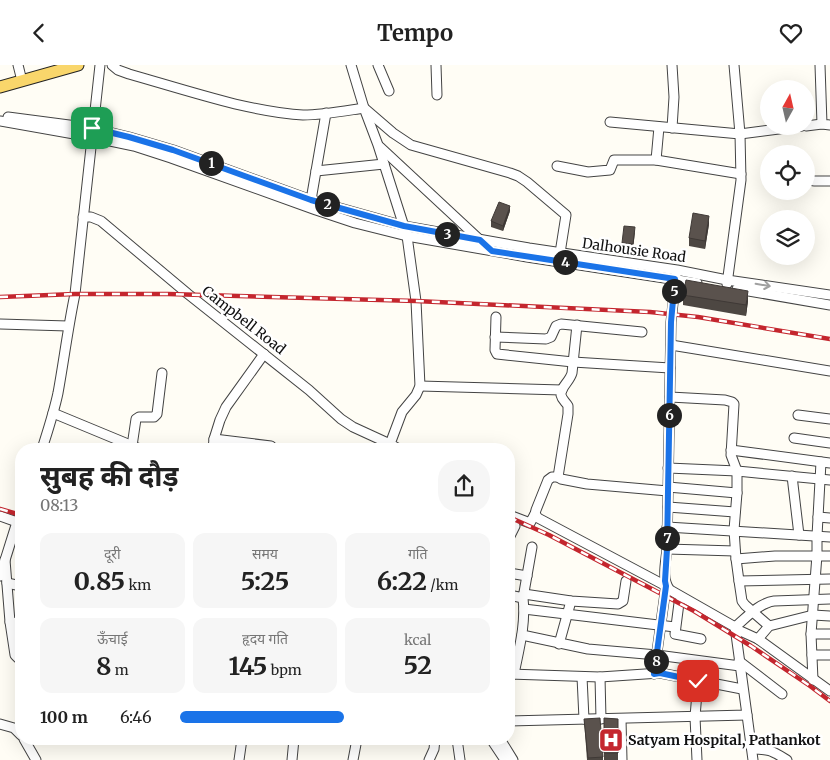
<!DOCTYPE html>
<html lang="hi">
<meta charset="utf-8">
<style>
:root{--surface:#fff;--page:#f6f6f6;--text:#222;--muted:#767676;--accent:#1a73e8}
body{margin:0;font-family:Merriweather,"Noto Sans Devanagari",serif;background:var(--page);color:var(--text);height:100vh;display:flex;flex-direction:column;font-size:19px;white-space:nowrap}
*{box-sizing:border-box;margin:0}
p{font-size:16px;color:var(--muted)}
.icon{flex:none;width:28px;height:28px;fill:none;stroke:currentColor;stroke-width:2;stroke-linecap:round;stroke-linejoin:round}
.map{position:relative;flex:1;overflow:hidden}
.side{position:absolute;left:15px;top:378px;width:500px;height:302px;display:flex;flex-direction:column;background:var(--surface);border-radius:20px;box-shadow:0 5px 20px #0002}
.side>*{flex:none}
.needle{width:32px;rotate:8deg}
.tools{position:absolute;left:760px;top:15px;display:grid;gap:10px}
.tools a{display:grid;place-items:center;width:55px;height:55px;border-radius:50%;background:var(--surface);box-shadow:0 5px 20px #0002;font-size:25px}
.pin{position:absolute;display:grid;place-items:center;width:42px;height:42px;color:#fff;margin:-21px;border-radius:10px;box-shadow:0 2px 8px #0006}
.km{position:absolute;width:25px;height:25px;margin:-12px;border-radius:50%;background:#222;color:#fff;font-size:14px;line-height:25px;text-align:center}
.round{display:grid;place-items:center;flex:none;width:52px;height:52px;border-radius:20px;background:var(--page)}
.head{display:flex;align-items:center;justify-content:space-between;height:85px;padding:0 25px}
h1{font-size:28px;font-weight:700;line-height:38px}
.figures{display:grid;grid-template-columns:repeat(3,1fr);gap:8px;height:85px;padding:5px 25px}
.figures div{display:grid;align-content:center;border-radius:12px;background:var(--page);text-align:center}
.figures b{font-size:25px;font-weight:700}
.figures small{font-size:14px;font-weight:400}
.figures p{font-size:14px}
ul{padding:0 25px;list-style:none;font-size:16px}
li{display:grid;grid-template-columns:80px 60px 1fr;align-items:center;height:38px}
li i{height:12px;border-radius:6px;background:var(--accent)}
header{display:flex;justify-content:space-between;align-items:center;height:65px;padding:0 25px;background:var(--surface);font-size:22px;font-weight:700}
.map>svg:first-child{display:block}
</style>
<header><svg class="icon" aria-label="back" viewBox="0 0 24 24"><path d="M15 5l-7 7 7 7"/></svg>Tempo<svg class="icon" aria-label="heart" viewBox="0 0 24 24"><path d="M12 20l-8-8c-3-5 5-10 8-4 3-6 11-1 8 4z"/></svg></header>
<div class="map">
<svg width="830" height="695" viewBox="0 0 830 695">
<rect width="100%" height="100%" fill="#fffdf5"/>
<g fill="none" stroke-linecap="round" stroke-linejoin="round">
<defs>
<g id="minor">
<polyline points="18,0 22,16"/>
<path d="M112 0 118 5 129 9C164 19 199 30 235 39 257 44 280 49 303 50 323 50 344 46 364 43L393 68 411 80 510 108 518 111 527 117 566 150 560 188"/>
<polyline points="351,0 364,43 378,80 407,171 416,236 420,321 416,330 402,347 390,379 399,384"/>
<polyline points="378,0 389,26"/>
<polyline points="436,0 437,30"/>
<polyline points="672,0 674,32 672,63"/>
<polyline points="820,0 822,59 830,60"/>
<polyline points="8,52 92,63 129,72 173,85 311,135 404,161 529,183 677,205 727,215 830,230"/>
<polyline points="0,56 91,72 134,81 171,93 316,145 355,158 407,171 527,192 697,218"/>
<polyline points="610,57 740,69 802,61"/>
<polyline points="806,61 822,59"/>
<polyline points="380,82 480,175"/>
<polyline points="656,95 659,62"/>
<polyline points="557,101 588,107 610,105 614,95 656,95 741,109"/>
<polyline points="316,106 384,99"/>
<polyline points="814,116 830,116"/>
<polyline points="311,135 326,48"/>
<polyline points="83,152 91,152 101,156 188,229 309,325 341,354 353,362 390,379"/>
<polyline points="727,219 741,115 740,69 734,0"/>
<polyline points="737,224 830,240"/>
<polyline points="496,252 495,285 497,289 573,297 670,303"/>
<polyline points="0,259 68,261"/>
<path d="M577 260 572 308C570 316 560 323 561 330 562 335 566 337 568 341 568 342 568 348 568 349L558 412 561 414 587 419 668 426"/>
<polyline points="495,272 546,274 551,272 556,261 561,259 642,267"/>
<polyline points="671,280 830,306"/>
<polyline points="420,321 562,325"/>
<polyline points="670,332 725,335 732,337 734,339 731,390 737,406 737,428 734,465 736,494 739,516 742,536 745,540 769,561"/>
<polyline points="53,348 140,384"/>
<polyline points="798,350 830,354"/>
<polyline points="794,373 830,378"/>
<polyline points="214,374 220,355 226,342 264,289"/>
<polyline points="132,381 136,354 139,352 154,352 157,349 162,308"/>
<path d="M42 384C48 365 54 347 58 328 64 295 68 262 75 229L100 0"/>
<polyline points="213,384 214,374 271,381"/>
<polyline points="731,385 830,398"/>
<polyline points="668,403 737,406 830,415"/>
<polyline points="792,411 799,470"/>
<polyline points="558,412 552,412 548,415 536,445 535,449 538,453 666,521 654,609"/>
<polyline points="668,422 737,428"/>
<polyline points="668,442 735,447"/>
<polyline points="509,450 530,458 535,449"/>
<polyline points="0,451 17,457"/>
<polyline points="818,452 830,453"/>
<polyline points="667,462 830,472"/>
<polyline points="509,473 515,461"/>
<polyline points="667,484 735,486"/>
<polyline points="736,494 775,491 830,491"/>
<polyline points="5,495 10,557 15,590 18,593 21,594"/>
<polyline points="509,508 527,511"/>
<polyline points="0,511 17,457 21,449"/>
<polyline points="739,516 830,514"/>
<polyline points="7,518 21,521"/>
<polyline points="524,529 571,536 618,539 623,536 626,516"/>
<polyline points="509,530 523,533 532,482"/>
<polyline points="679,538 675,569 701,574"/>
<polyline points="524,544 675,562"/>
<polyline points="10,557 21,558"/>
<path d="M735 562C746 553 759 538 774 536L830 534"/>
<polyline points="736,564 758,574 830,626"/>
<polyline points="811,569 830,569"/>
<polyline points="522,570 588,584 657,590 740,601"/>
<polyline points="758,574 769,561 813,550 830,551"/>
<polyline points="559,579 571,536"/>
<polyline points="812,590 830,590"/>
<polyline points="739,596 782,629"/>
<polyline points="509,609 600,612 660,608 742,624"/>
<path d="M514 609C519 584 526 559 523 533"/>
<polyline points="582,612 584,654"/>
<polyline points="600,612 601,654"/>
<polyline points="813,615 811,569 817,490 817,471 821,397"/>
<polyline points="747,650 753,695"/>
<polyline points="621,654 622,695"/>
<path d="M509 656 747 650 735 562 670 525C661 515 666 496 667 484L671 257 676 210"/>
<polyline points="0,659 14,663 21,670"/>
<polyline points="24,674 36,695"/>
<polyline points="457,674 460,695"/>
<polyline points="491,674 505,695"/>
<polyline points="500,674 513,695"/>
<path d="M752 684C770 684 772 686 787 695"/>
<polyline points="239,695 242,674"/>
<polyline points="292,695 294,674"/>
<polyline points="353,695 357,674"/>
<polyline points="429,695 434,684 435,674"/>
<polyline points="697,695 695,652 698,615"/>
</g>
<polyline id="major" points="0,22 78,0"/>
</defs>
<use href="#minor" stroke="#444" stroke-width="11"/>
<use href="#major" stroke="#222" stroke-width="13"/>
<use href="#minor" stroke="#fff" stroke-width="9"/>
<use href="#major" stroke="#f9d66b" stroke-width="11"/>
<defs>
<g id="rail">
<polyline points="0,232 75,229 168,229 416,236 650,247 698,252 830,274"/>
<polyline points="0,444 21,450"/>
<polyline points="509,452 549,470 694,546 751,581 810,621 830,636"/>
</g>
</defs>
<use href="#rail" stroke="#c4262e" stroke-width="4.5"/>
<use href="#rail" stroke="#fff" stroke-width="2.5" stroke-dasharray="8" stroke-linecap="butt"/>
</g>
<g fill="#4d4742">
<polygon points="510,146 503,166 491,162 491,156"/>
<polygon points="709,159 705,184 689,181 689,173"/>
<polygon points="635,167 633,184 622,183 622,178"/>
<polygon points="683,230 748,236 746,251 683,240"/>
<polygon points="604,653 618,654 618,695 604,695"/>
<polygon points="584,654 603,692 603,695 587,695"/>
</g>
<g fill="#3f3936">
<polygon points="510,141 510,146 503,166 503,161"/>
<polygon points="709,151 709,159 705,184 705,176"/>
<polygon points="748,226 748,236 746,251 746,240"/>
</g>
<g fill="#5a524d" stroke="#3f3936">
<polygon points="499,137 510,141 503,161 491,156"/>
<polygon points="693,148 709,151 705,176 689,173"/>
<polygon points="624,161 635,162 633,179 622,178"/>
<polygon points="686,215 748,226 746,240 683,230"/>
<polygon points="600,653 603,692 588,693 584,654"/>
<polygon points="604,653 618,654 618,688 604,688"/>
</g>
<defs><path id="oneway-shaft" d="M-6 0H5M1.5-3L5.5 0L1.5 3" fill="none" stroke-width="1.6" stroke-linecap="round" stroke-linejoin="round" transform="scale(1.25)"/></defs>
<use stroke="#a0a0a0" href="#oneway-shaft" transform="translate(763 220) rotate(9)"/>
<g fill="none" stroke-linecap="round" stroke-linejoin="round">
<defs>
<polyline id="route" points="92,63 129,72 173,85 311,135 404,161 480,175 492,186 675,214 671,257 667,484 665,516 666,521 654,609 660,608 698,616"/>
</defs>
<use href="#route" stroke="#fff" stroke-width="10"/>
<use href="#route" stroke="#1a73e8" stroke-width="6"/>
</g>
<defs>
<symbol id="hospital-square" viewBox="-11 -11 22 22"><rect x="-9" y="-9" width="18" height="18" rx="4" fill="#c4262e" stroke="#fff"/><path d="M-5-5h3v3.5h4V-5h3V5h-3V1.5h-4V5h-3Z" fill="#fff"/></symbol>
</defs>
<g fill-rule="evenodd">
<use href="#hospital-square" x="597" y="661" width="28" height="28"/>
</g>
<g text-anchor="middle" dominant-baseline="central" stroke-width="5" stroke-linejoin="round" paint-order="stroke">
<g font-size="14" fill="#111" stroke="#fff">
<text transform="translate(634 185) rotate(8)">Dalhousie Road</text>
<text transform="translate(244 255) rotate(38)">Campbell Road</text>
</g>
<g font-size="14" font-weight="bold" fill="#111" stroke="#fff" text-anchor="start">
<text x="628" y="675">Satyam Hospital, Pathankot</text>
</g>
</g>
</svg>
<div class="tools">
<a><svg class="needle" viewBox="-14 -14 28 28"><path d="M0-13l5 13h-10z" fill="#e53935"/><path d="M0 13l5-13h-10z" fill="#767676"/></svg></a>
<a><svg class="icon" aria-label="locate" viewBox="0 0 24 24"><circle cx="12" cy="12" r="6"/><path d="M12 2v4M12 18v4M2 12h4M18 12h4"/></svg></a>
<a><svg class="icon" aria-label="layers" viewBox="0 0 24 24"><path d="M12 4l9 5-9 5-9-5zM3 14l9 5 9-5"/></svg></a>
</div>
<div class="pin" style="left:92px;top:63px;background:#1e9e55"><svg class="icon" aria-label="arrive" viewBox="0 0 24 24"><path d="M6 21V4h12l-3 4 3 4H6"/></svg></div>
<div class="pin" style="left:698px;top:616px;background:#d93025"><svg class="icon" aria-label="check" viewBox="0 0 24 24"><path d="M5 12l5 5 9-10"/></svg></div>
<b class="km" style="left:211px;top:98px">1</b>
<b class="km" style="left:327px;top:139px">2</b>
<b class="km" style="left:447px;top:169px">3</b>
<b class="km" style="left:565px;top:197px">4</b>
<b class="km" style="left:674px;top:226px">5</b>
<b class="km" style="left:669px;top:350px">6</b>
<b class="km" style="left:667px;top:473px">7</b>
<b class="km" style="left:656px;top:596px">8</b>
<section class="side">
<div class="head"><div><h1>सुबह की दौड़</h1><p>08:13</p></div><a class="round"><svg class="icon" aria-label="share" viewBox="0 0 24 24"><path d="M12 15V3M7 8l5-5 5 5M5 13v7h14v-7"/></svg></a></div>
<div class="figures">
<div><p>दूरी</p><b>0.85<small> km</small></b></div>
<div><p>समय</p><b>5:25</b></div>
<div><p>गति</p><b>6:22<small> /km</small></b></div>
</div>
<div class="figures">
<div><p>ऊँचाई</p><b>8<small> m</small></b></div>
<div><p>हृदय गति</p><b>145<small> bpm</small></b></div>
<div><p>kcal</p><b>52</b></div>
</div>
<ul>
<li><b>100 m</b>6:46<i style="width:53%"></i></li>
</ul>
</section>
</div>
